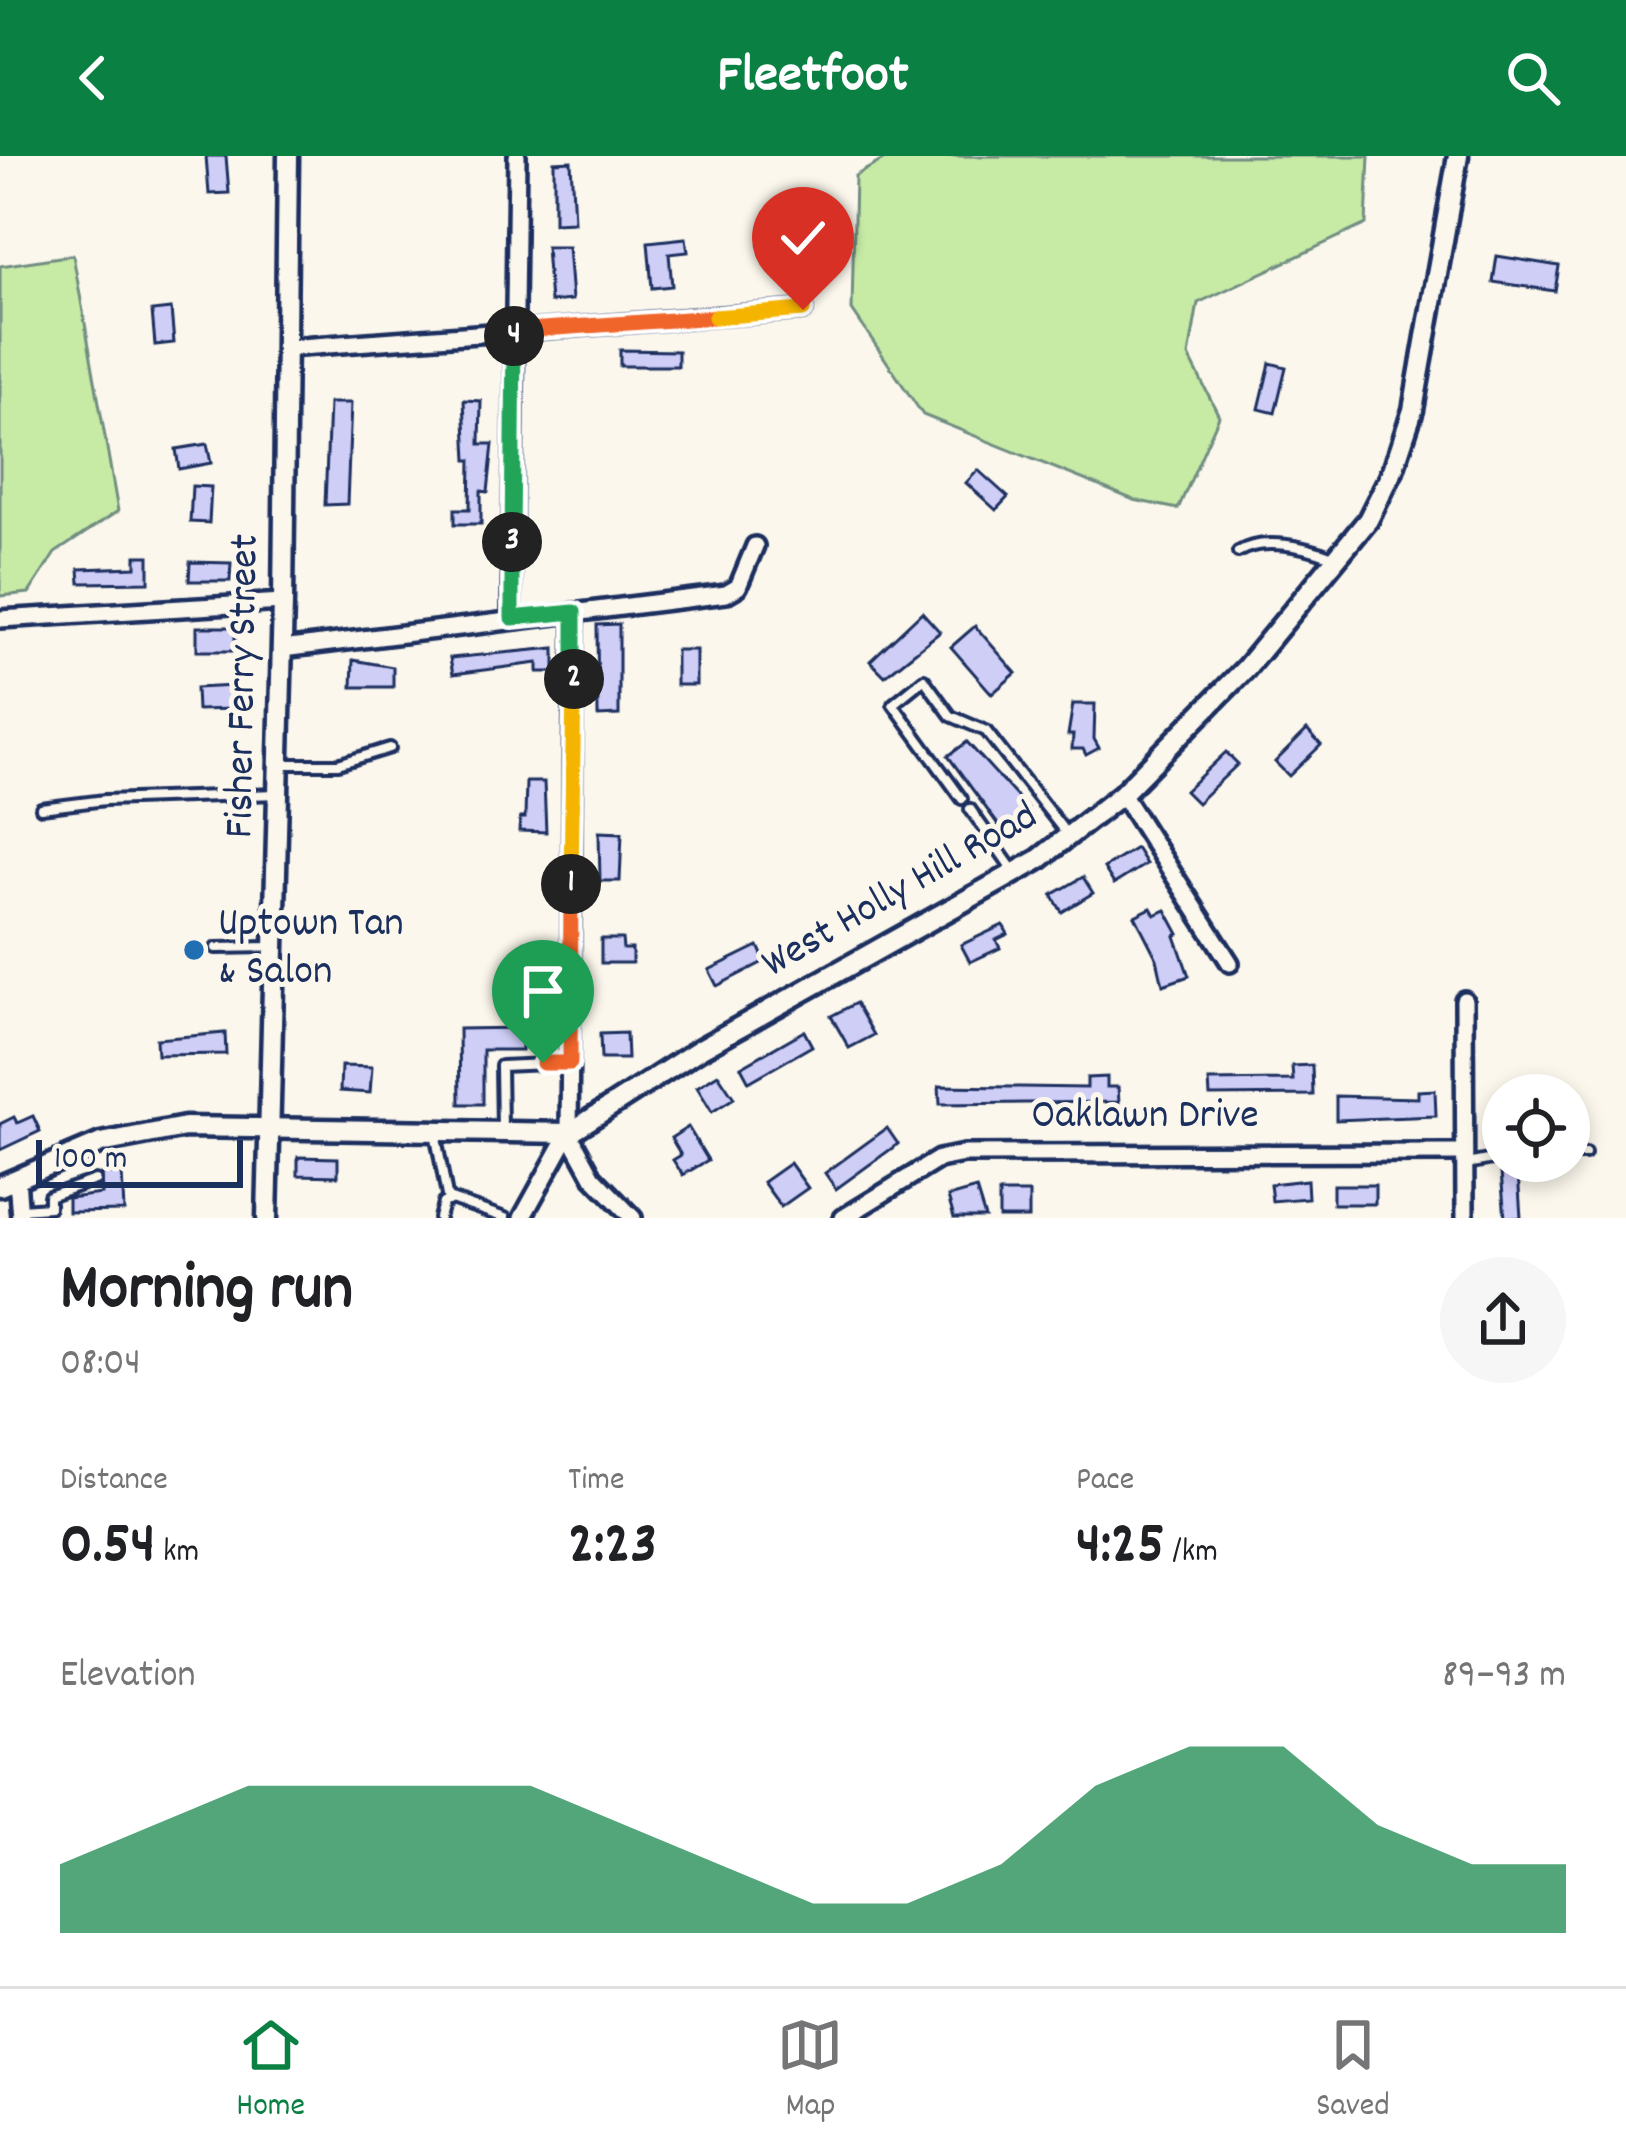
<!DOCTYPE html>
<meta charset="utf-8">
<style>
:root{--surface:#fff;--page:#f6f6f6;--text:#202124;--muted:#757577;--line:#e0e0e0;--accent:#0b8043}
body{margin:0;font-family:Dekko,sans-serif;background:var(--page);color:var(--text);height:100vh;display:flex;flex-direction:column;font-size:45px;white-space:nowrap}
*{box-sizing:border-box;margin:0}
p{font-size:39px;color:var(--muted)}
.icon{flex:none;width:66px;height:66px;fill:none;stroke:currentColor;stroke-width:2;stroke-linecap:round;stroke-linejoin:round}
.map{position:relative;height:1062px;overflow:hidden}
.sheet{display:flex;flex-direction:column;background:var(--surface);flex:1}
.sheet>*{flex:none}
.controls{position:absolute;left:1482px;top:918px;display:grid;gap:24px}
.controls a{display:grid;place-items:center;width:108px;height:108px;border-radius:50%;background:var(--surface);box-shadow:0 6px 18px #0003;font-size:60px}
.scale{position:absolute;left:36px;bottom:30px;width:207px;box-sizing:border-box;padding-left:12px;border:6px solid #1b2f5e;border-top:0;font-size:33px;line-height:42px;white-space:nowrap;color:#1b2f5e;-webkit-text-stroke:9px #fbf7ec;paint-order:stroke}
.pin{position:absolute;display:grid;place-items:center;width:102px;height:102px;color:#fff;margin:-123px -51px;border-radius:50% 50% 50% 0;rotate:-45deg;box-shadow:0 0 12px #0007}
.pin .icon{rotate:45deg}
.km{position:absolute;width:60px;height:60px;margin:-30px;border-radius:50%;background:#222;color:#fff;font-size:33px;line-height:60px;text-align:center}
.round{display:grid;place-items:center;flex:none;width:126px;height:126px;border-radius:63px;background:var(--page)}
.headline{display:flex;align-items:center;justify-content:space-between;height:204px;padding:0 60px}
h1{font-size:66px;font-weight:700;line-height:90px}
.stats{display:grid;grid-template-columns:repeat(3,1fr);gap:18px;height:204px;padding:12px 60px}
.stats div{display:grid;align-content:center}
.stats b{font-size:60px;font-weight:700}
.stats small{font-size:33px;font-weight:400}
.stats p{font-size:33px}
.chart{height:336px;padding:24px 60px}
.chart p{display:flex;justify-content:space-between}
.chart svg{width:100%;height:216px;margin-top:12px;fill:var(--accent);opacity:.7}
header{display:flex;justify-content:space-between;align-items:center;height:156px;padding:0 60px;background:var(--accent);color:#fff;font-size:54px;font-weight:700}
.tab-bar{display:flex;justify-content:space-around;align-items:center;height:168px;border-top:3px solid var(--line);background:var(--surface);font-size:33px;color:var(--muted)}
.tab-bar a{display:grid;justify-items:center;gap:6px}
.tab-bar .current{color:var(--accent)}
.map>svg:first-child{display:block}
</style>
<header><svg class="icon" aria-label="back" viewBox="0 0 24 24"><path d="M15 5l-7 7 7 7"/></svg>Fleetfoot<svg class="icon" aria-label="search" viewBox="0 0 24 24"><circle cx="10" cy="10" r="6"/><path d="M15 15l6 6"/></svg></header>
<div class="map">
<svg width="1626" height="1062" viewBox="0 0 1626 1062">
<rect width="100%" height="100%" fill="#fbf7ec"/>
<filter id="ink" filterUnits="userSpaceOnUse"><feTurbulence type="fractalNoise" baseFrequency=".00833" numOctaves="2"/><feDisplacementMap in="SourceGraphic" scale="24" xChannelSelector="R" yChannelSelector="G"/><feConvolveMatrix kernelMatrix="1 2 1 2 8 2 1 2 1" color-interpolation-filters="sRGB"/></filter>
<g filter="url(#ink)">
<g fill="#c7eba5" stroke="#718d82" stroke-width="3">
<polygon points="890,0 1369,0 1366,68 1198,147 1189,200 1219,260 1178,353 1134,344 923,259 852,154 855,20"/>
<polygon points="73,99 118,355 55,397 29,437 0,440 0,110"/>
</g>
<g fill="#cfcef7" stroke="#1b2f5e" stroke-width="3">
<polygon points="206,0 226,0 229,37 209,38"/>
<polygon points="571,5 574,66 554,67 554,6"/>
<polygon points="686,82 688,96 669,98 672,130 652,132 648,86"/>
<polygon points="546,91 568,91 572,144 550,146"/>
<polygon points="1497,100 1559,110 1555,135 1493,126"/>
<polygon points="171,153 174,187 155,189 152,155"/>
<polygon points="620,194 678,195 678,210 620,210"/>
<polygon points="1270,207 1286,211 1275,257 1259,253"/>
<polygon points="464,244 481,245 480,288 493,288 488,336 481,335 481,368 455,368 455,353 470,353 471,304 467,304"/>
<polygon points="329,247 351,247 347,348 325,349"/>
<polygon points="207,288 211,307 179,313 176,293"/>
<polygon points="978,314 1008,341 996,354 966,327"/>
<polygon points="192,330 211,331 209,367 190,366"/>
<polygon points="136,400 149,400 149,426 80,427 79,413 136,411"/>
<polygon points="190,406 231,407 230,425 189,425"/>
<polygon points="922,456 940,476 885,520 870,505"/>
<polygon points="619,468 619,559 598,560 597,469"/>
<polygon points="975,470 1016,517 992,538 951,491"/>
<rect x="197" y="471" width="38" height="24"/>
<polygon points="555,492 555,516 538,516 538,507 453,518 450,502"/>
<rect x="676" y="494" width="20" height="35"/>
<polygon points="353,504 393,511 393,531 352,531"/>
<polygon points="234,530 235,553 197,554 196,532"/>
<polygon points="1073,548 1095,548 1094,583 1099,592 1086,599 1083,593 1072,593 1073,579 1068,579"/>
<polygon points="1307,574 1321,589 1289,620 1275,606"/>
<polygon points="967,586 1028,653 1002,674 948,600"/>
<polygon points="1226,596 1238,608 1197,647 1185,635"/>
<polygon points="526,626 544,626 546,676 519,675 520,662 525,662"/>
<polygon points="599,676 622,677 620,725 600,725"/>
<polygon points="1136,692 1146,708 1114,728 1104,712"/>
<polygon points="1083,721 1093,737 1062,756 1052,739"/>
<polygon points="1151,752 1155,759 1166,754 1179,778 1175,780 1189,820 1163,829 1157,803 1135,760"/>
<polygon points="1003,769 1008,778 996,784 1000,792 970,806 961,789"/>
<polygon points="601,783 622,783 623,793 632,793 632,807 601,807"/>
<polygon points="545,785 546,818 526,819 525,786"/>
<polygon points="758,790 765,805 717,830 709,814"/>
<polygon points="856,847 874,879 849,892 831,860"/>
<polygon points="522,872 522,894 483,894 483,948 460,948 459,873"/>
<polygon points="804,875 812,890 749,926 741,911"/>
<polygon points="225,877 226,898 157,899 156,883"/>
<polygon points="626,877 627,903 601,903 600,878"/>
<polygon points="1312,909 1313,939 1210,940 1209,925 1293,924 1292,910"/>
<polygon points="341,910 372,911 370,937 340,935"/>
<polygon points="718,918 734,942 712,956 697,931"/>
<polygon points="1107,921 1107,931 1118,931 1119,946 940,948 939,930 1087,932 1087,922"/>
<polygon points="1435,934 1436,960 1336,964 1336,940 1418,942 1418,935"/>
<polygon points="33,960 40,975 0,994 0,968 14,961 17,967"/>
<polygon points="688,971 708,1004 683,1019 673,1004 681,999 671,982"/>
<polygon points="887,972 898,988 836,1033 825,1017"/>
<polygon points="298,1001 338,1002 338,1020 298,1019"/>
<polygon points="790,1007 808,1032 781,1051 763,1026"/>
<polygon points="1518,1016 1521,1062 1505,1062 1501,1017"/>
<polygon points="122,1017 124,1055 68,1056 68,1042 102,1038 101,1018"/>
<polygon points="1307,1024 1308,1042 1272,1045 1270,1028"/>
<rect x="1333" y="1029" width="42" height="19"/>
<polygon points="976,1033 985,1062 954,1062 948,1041"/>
<rect x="999" y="1037" width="30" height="25"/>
</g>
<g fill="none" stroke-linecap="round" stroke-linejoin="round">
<defs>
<g id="service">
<path d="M1238 396C1263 380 1307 391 1333 401"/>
<polyline points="280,608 338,608 390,592"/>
<polyline points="962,643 893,548 924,523 951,560 986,575 1069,681"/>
<polyline points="41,652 105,644 277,638"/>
<polyline points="970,653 1015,717"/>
<polyline points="216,792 273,791"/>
<polyline points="542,861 543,907"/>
<polyline points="502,973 501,910 569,907"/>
<polyline points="435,976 448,1045"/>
<polyline points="1569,998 1585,998"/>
<polyline points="1467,1008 1503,1001"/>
<polyline points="21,1053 49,1051 49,1040 95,1024"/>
<polyline points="439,1062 443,1047 451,1043 505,1062"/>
</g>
<g id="minor">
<polyline points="287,192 803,154"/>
<polyline points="574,456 569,977 593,1021 633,1062"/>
<polyline points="511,462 517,0"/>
<polyline points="0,463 283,446"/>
<polyline points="282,493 726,438 738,431 755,390"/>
<polyline points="1122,638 1230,807"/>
<polyline points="1464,844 1465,1062"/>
<polyline points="17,1022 20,1062"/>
<polyline points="522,1062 569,977"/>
<polyline points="843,1062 939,1003 964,998 1464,997"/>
</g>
<g id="tertiary">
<polyline points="0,1030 101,987 185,971 569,977 700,893 1038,704 1122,638 1246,512 1368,364 1393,314 1413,254 1458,0"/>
<polyline points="267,1062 283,446 288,0"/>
</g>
</defs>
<use href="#service" stroke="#1b2f5e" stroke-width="16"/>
<use href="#minor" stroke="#1b2f5e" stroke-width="24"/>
<use href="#tertiary" stroke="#1b2f5e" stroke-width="27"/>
<use href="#service" stroke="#fbf7ec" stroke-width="8"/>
<use href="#minor" stroke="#fbf7ec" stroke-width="15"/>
<use href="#tertiary" stroke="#fbf7ec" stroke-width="18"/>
</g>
</g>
<g fill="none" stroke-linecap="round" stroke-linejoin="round" filter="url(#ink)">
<defs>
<polyline id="split-1" points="543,907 570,907 571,728"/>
<polyline id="split-2" points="571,728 574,523"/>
<polyline id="split-3" points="512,386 512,462 574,456 574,523"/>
<polyline id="split-4" points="512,386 514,180"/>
<polyline id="split-5" points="514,180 514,175 715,161"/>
<polyline id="split-6" points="715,161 803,154"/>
</defs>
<use href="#split-1" stroke="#fff" stroke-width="24"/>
<use href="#split-2" stroke="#fff" stroke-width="24"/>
<use href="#split-3" stroke="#fff" stroke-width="24"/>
<use href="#split-4" stroke="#fff" stroke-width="24"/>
<use href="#split-5" stroke="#fff" stroke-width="24"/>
<use href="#split-6" stroke="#fff" stroke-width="24"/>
<use href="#split-1" stroke="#f0652b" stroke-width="15"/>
<use href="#split-2" stroke="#f5b400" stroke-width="15"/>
<use href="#split-3" stroke="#22a559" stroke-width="15"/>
<use href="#split-4" stroke="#22a559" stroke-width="15"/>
<use href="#split-5" stroke="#f0652b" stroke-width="15"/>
<use href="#split-6" stroke="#f5b400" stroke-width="15"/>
</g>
<circle fill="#1f6fb2" stroke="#fbf7ec" stroke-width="4.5" cx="194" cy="794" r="12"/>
<g text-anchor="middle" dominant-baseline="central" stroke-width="10" stroke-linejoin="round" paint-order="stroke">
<g font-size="42" fill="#1b2f5e" stroke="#fbf7ec">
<text transform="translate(245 530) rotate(-89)">Fisher Ferry Street</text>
<text transform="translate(901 736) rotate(-30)">West Holly Hill Road</text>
<text x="1145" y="962">Oaklawn Drive</text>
</g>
<g font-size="42" fill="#1b2f5e" stroke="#fbf7ec" text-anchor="start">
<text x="218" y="770">Uptown Tan<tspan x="218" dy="48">&amp; Salon</tspan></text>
</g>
</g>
</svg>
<div class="controls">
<a><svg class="icon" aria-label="locate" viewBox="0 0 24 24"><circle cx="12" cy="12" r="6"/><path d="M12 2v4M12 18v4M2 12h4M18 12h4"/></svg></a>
</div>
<div class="scale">100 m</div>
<div class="pin" style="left:543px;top:907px;background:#1e9e55"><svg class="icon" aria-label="arrive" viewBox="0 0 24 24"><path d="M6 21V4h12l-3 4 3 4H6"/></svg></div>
<div class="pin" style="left:803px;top:154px;background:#d93025"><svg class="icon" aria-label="check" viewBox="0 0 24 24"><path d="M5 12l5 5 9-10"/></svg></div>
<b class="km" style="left:571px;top:728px">1</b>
<b class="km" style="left:574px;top:523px">2</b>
<b class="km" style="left:512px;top:386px">3</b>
<b class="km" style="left:514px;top:180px">4</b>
</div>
<section class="sheet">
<div class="headline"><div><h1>Morning run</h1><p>08:04</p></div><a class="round"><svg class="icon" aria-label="share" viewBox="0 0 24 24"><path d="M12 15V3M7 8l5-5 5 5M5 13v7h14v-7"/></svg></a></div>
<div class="stats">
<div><p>Distance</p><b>0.54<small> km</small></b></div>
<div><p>Time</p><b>2:23</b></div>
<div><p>Pace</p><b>4:25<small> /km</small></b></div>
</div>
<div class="chart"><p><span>Elevation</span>89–93 m</p>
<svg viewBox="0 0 160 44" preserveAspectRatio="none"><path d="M0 44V30L10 22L20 14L30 14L40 14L50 14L60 22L70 30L80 38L90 38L100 30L110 14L120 6L130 6L140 22L150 30L160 30V44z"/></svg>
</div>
</section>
<nav class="tab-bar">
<a class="current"><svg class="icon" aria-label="home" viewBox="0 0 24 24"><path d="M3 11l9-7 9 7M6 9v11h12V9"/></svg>Home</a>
<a><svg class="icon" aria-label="map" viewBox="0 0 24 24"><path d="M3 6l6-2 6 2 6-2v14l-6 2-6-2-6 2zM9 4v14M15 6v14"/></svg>Map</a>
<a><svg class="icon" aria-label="saved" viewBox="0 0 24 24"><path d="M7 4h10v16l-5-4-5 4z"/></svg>Saved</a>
</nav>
